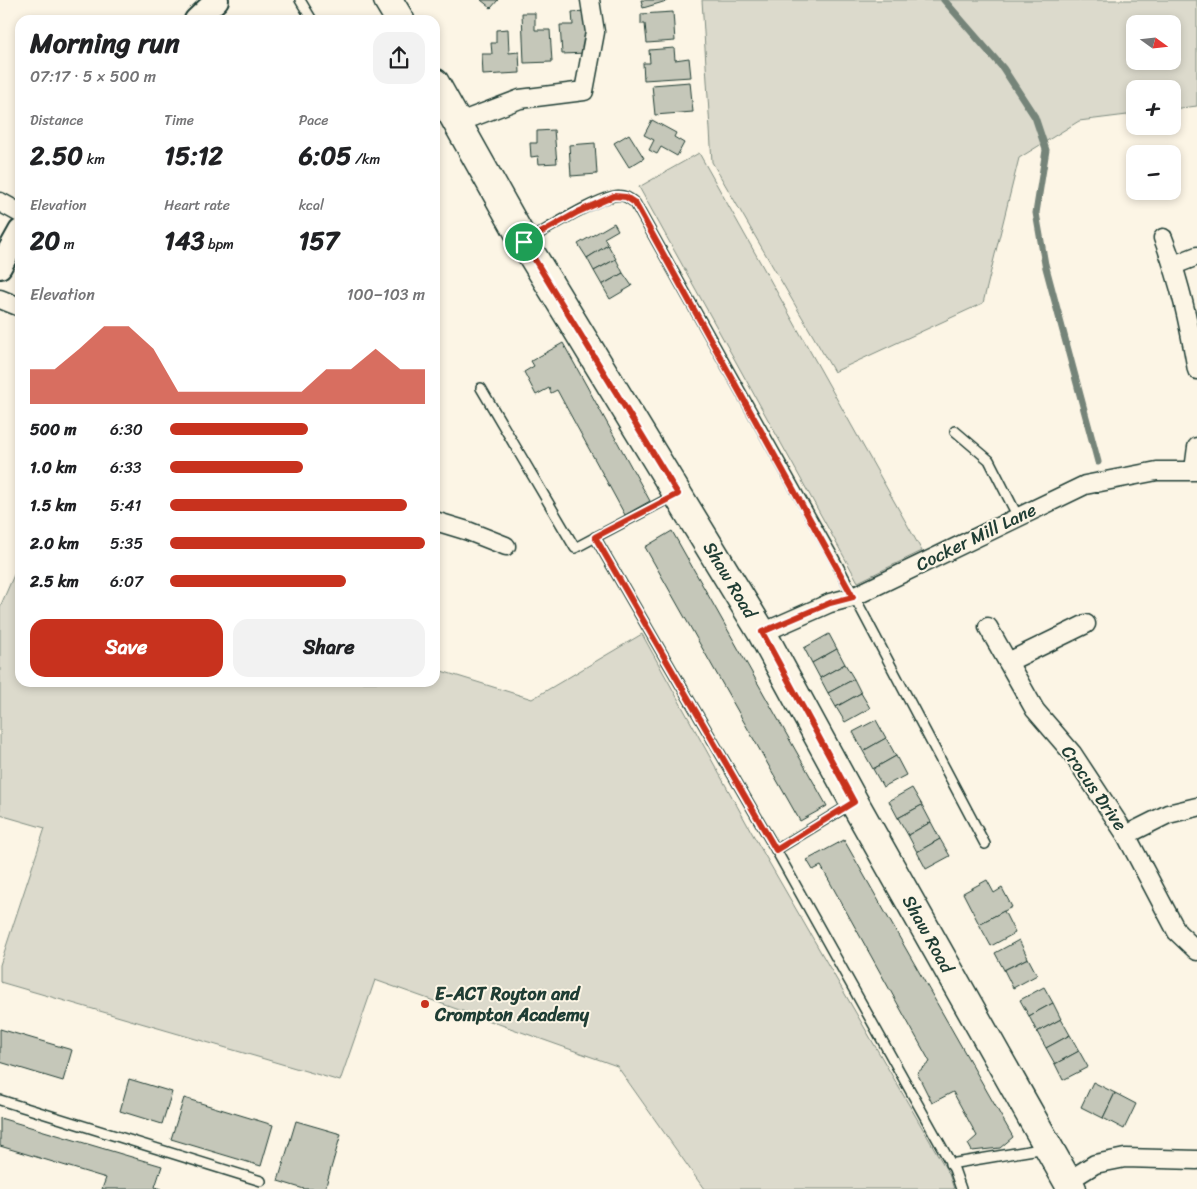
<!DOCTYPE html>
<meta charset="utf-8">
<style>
:root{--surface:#fff;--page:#f2f2f2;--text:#202124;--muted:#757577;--accent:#c8321e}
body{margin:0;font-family:Sriracha,sans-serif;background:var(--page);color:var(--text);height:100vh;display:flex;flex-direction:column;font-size:19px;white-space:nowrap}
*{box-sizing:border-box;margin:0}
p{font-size:16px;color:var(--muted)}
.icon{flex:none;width:28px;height:28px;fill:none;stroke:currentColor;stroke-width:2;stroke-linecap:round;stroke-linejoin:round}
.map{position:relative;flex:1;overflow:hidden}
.drawer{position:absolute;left:15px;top:15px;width:425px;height:672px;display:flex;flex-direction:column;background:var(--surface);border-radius:15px;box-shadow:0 2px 8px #0003}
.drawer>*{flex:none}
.needle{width:32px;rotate:105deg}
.fabs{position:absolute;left:1126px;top:15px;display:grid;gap:10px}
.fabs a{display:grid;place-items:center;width:55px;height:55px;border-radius:10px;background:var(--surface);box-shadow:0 2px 8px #0003;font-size:25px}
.pin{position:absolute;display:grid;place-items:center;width:42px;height:42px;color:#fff;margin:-21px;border:2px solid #fff;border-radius:50%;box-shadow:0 1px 5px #0007}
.round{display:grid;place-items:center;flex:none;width:52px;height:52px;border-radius:15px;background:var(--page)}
.headline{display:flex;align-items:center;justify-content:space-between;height:85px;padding:0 15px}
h1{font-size:28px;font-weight:700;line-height:38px}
.figures{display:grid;grid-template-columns:repeat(3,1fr);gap:8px;height:85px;padding:5px 15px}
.figures div{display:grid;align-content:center}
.figures b{font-size:25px;font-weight:700}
.figures small{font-size:14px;font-weight:400}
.figures p{font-size:14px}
.chart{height:140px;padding:10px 15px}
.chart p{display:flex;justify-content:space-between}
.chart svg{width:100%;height:90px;margin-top:5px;fill:var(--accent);opacity:.7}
.button{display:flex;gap:10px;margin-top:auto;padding:10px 15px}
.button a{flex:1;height:58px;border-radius:15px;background:var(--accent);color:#fff;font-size:20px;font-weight:700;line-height:58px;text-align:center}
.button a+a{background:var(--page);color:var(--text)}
ul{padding:0 15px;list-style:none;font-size:16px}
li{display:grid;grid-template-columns:80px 60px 1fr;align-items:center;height:38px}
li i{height:12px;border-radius:6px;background:var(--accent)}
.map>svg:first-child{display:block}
</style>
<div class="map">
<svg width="1197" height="1189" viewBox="0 0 1197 1189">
<rect width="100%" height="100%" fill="#fcf5e5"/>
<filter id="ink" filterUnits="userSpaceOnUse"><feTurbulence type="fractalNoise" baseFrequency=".02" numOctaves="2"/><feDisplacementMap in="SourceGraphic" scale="10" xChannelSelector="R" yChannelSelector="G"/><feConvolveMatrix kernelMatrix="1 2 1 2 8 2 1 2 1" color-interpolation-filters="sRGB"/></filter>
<g filter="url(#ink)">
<g fill="#dcdacc" stroke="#7e8c80" fill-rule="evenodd">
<path d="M702 0H1197V106L1173 109 1172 89H1135V114L1079 121 1019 158 983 303 834 372 712 162ZM1135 24H1172V61H1135Z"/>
<polygon points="699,153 922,551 858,582 639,187"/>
<polygon points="20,561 20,682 435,682 435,669 532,699 642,634 752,833 949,1174 954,1189 704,1189 617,1066 375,980 340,1081 0,982 0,965 45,828 0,815 0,607"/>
</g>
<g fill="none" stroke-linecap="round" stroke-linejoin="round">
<polyline stroke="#758479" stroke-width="7" points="944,0 1003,68 1035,117 1046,150 1036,213 1045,264 1098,462"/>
</g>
<g fill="#c5c7b9" stroke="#1f3d34">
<polygon points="481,0 498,0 491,8"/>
<polygon points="641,0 670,0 643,8"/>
<polygon points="585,11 587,53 562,54 560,25 573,25 572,12"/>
<polygon points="673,12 675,41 647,43 645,24 641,24 641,14"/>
<polygon points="522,13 535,13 535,30 550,30 552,62 524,63"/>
<polygon points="508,29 509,53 519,52 520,73 483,75 482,54 492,54 491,43 496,43 496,30"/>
<polygon points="674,48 675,60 689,58 691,77 644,80 643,63 650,63 649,50"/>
<polygon points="690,82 693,112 655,115 652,85"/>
<polygon points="652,120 676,133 674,137 684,143 677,156 661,147 657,154 649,150 654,140 644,135"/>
<polygon points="554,130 557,163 539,164 538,156 531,157 530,143 537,143 537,131"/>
<polygon points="629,134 644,158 629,167 614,143"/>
<polygon points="595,143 597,174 571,176 569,145"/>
<polygon points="614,223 618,230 604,238 608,245 587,258 578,244"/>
<polygon points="608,245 616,259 594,271 587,258"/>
<polygon points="616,259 623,273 602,285 594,271"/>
<polygon points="623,273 632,286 610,299 602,285"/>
<polygon points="563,343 650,501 625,515 557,390 551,393 549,388 536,395 524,372 534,366 531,361"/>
<polygon points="672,531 827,806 800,821 645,547"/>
<polygon points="829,634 837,649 812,663 804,648"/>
<polygon points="837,649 845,664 820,678 812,663"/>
<polygon points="845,664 854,679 828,693 820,678"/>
<polygon points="854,679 861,693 836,707 828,693"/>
<polygon points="861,693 870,708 845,722 836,707"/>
<polygon points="876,720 886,738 863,751 853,732"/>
<polygon points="886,738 896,756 873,769 863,751"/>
<polygon points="896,756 906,775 883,787 873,769"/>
<polygon points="912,788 922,805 898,818 889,801"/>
<polygon points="922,805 931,822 908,835 898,818"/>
<polygon points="931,822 940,839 917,852 908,835"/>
<polygon points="940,839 950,856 926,869 917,852"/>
<polygon points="844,840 1013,1137 1000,1148 972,1151 968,1144 977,1136 953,1092 932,1103 917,1073 930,1062 821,866 813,870 807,860"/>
<polygon points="987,880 994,893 1002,888 1012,907 979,924 963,893"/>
<polygon points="1004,911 1015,933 991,946 979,924"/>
<polygon points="1019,940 1028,958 1004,970 995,953"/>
<polygon points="1028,958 1037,975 1013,988 1004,970"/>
<polygon points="1044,987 1053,1003 1029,1016 1020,1000"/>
<polygon points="1053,1003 1061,1019 1037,1032 1029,1016"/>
<polygon points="1061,1019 1070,1035 1046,1048 1037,1032"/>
<polygon points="0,1029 72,1050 63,1081 0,1062"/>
<polygon points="1070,1035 1079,1051 1055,1064 1046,1048"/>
<polygon points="1079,1051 1088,1067 1063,1080 1055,1064"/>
<polygon points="129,1079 172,1092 162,1124 120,1111"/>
<polygon points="1093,1082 1115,1093 1103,1118 1081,1107"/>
<polygon points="1115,1093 1136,1104 1124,1129 1103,1118"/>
<polygon points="184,1098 273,1125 261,1166 171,1139"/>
<polygon points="0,1118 162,1166 155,1187 161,1189 102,1189 106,1178 0,1146"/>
<polygon points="296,1121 341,1134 325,1189 304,1189 278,1181"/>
</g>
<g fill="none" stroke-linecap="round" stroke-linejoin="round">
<defs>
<g id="service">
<polyline points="300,0 312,20"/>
<path d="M526 241C548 229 591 201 614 196 623 194 629 198 635 203L835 560 985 844"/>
<polyline points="481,388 575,548 675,495"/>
<polyline points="955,431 989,460 1018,517"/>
<polyline points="595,537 776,850 954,1169 961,1189"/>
<polyline points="776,850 851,804"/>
<polyline points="0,1100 261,1181"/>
<polyline points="950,1164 1046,1148"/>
</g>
<g id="minor">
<polyline points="457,123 520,99 584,91 595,32 590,0"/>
<polyline points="0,202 20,213"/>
<path d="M1163 238C1180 281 1189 324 1197 370"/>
<polyline points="1174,265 1197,256"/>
<polyline points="0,299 20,307"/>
<polyline points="1194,470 1197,447"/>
<polyline points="435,521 468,531 506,546"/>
<polyline points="988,627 1035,710 1072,753 1126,835 1177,932 1197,951"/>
<polyline points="762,633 830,603 853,597 1085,485 1157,471 1197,471"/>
<polyline points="1008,662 1086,624"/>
<polyline points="1126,835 1168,814 1197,807"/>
<polyline points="1068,1181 1095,1164 1125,1158 1197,1160"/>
</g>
<g id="tertiary">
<polyline points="196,20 217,0"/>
<polyline points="0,267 20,231"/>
</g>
<g id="primary">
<polyline points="388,0 400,20"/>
<polyline points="435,83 524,242 762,633 854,802 1072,1189"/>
</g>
</defs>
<use href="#service" stroke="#1f3d34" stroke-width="12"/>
<use href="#minor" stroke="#1f3d34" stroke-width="21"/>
<use href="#tertiary" stroke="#1f3d34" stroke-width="26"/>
<use href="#primary" stroke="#1f3d34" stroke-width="31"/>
<use href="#service" stroke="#fcf5e5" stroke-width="9"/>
<use href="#minor" stroke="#fcf5e5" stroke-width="18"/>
<use href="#tertiary" stroke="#fcf5e5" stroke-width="22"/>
<use href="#primary" stroke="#fcf5e5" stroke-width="28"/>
</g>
</g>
<g fill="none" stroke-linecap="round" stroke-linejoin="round" filter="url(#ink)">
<defs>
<polygon id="route" points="614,196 626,197 635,203 853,597 830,603 762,632 854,802 776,850 595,537 678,494 524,242 578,212"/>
</defs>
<use href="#route" stroke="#fff" stroke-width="10"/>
<use href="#route" stroke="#c8321e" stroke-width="6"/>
</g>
<circle fill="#c8321e" stroke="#fcf5e5" stroke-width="2" cx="425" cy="1004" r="5"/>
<g text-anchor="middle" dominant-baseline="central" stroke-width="4" stroke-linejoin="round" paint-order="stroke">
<g font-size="18" fill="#1f3d34" stroke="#fcf5e5">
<text transform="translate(976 537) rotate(-26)">Cocker Mill Lane</text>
<text transform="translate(730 580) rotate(59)">Shaw Road</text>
<text transform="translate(1094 788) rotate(55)">Crocus Drive</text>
<text transform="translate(928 934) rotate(61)">Shaw Road</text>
</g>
<g font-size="18" font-weight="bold" fill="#1f3d34" stroke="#fcf5e5" text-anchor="start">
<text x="435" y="994">E-ACT Royton and<tspan x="435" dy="21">Crompton Academy</tspan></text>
</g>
</g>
</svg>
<div class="fabs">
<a><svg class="needle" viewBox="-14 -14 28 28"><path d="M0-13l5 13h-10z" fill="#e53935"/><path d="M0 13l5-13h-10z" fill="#757577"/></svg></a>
<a>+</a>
<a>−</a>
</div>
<div class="pin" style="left:524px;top:242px;background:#1e9e55"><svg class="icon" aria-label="arrive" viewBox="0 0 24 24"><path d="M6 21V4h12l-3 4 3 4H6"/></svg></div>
<section class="drawer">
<div class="headline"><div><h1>Morning run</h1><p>07:17 · 5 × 500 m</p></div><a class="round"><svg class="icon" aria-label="share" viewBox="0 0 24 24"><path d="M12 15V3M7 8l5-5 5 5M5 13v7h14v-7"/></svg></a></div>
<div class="figures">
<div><p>Distance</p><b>2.50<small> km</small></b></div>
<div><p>Time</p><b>15:12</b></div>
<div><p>Pace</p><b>6:05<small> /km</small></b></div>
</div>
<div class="figures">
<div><p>Elevation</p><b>20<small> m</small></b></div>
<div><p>Heart rate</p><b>143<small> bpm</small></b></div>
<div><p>kcal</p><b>157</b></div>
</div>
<div class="chart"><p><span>Elevation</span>100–103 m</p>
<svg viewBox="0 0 160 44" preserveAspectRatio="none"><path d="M0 44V27L10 27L20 17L30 6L40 6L50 17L60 38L70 38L80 38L90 38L100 38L110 38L120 27L130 27L140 17L150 27L160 27V44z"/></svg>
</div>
<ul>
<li><b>500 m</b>6:30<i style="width:54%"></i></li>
<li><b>1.0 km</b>6:33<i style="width:52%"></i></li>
<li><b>1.5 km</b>5:41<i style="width:93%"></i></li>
<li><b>2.0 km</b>5:35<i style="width:100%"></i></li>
<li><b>2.5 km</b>6:07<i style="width:69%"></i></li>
</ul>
<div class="button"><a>Save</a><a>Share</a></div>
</section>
</div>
